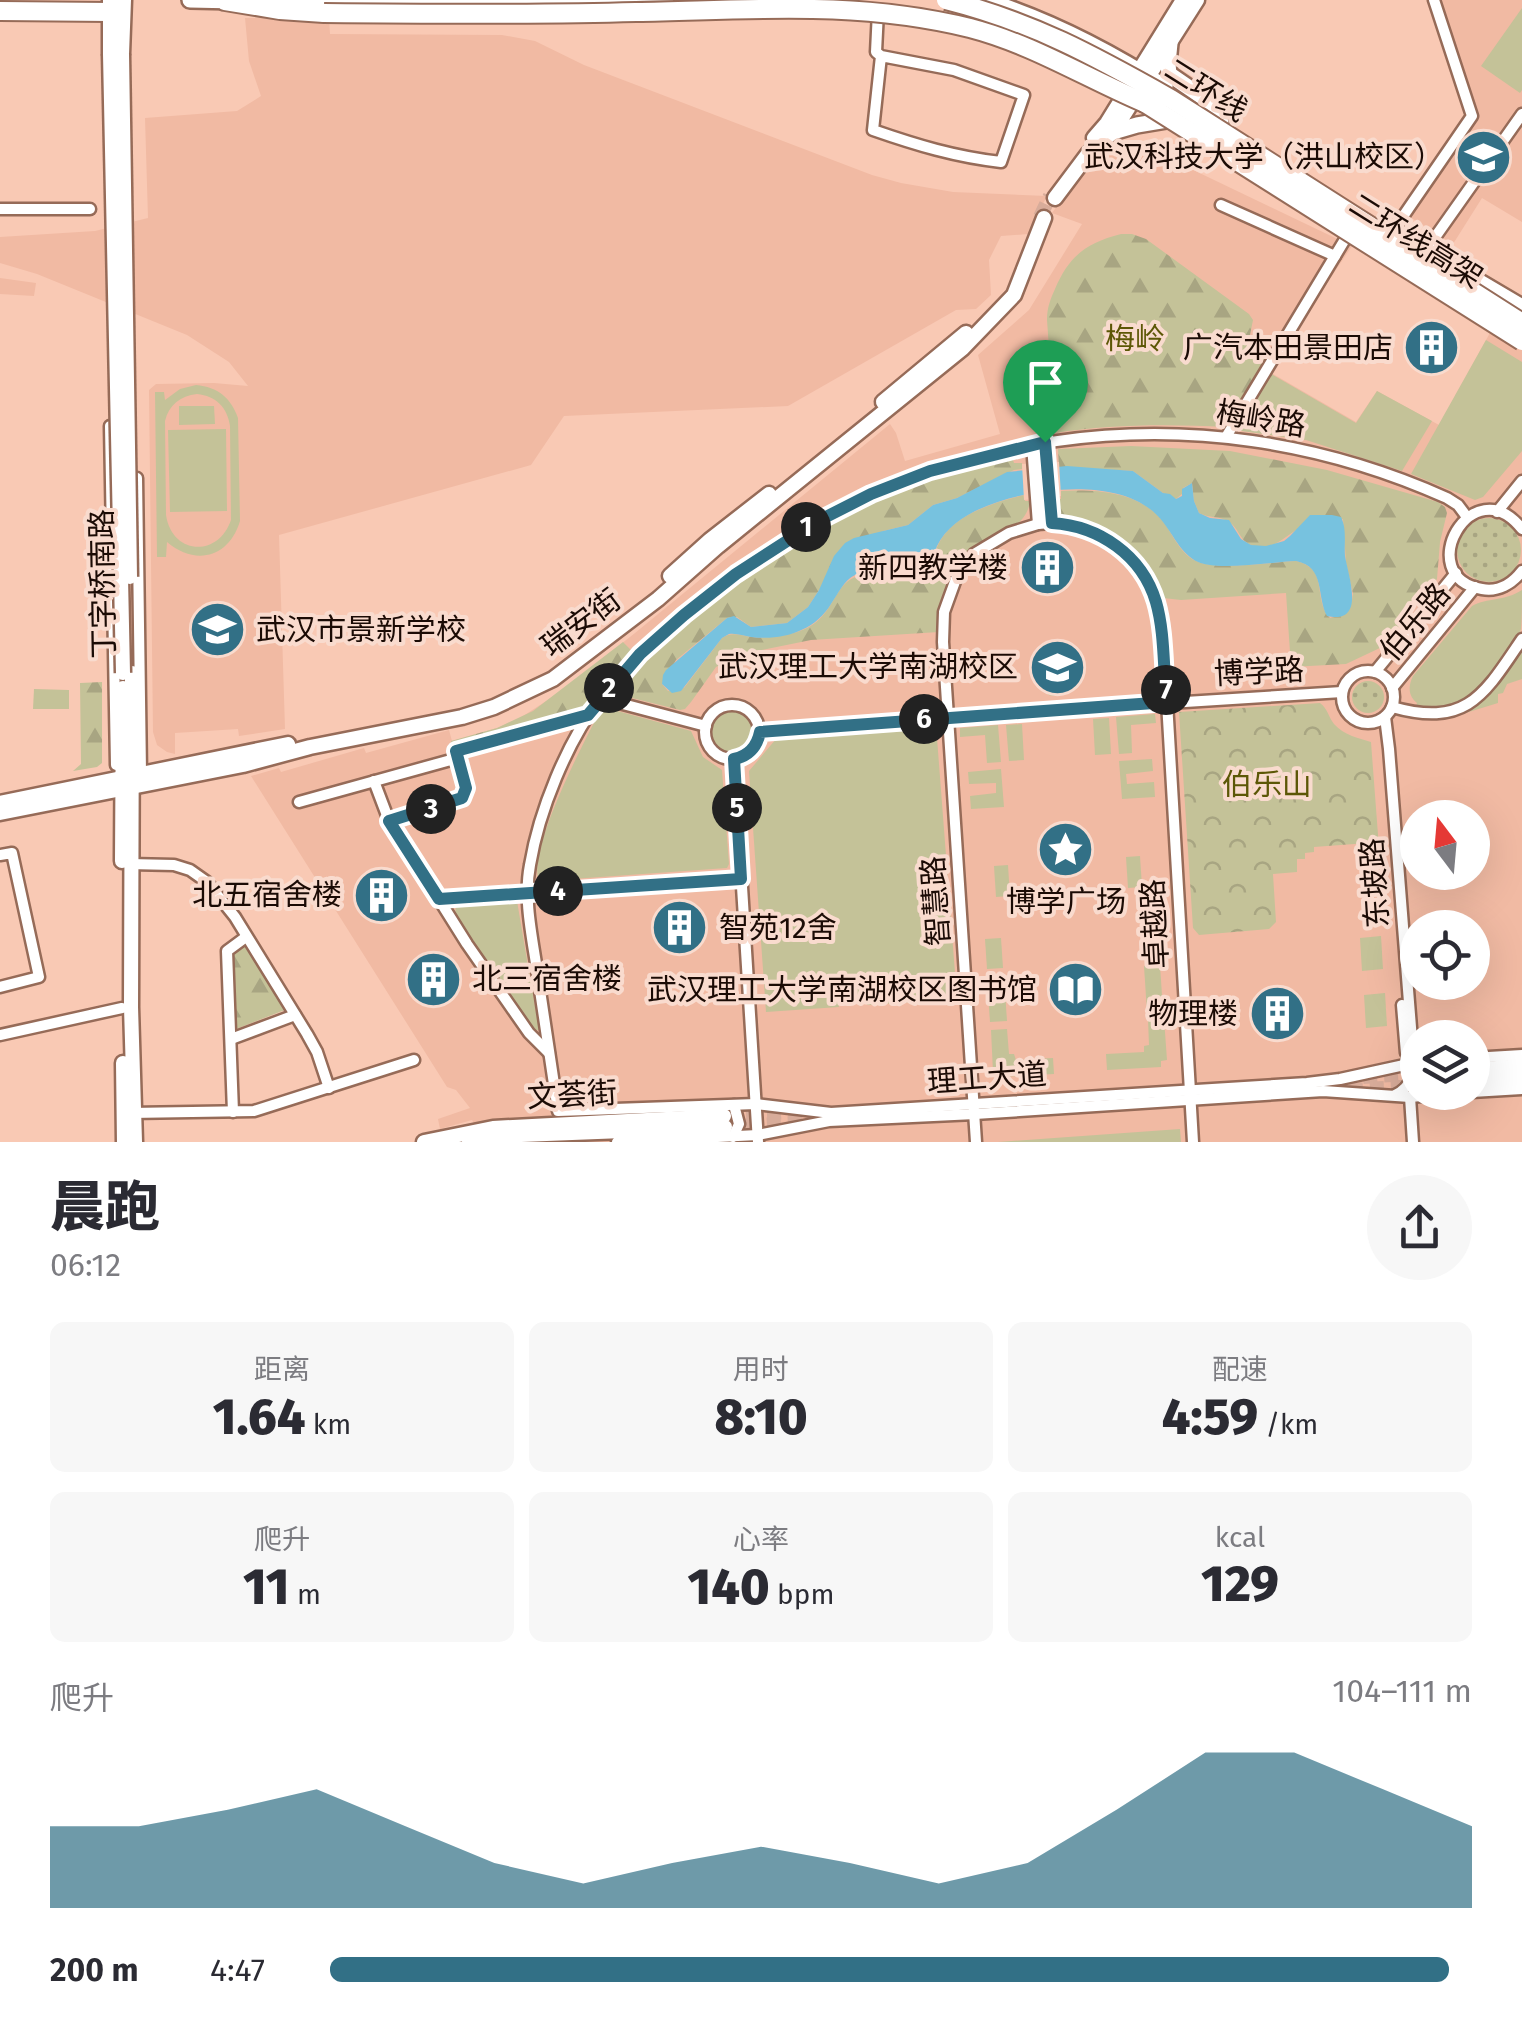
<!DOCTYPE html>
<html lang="zh">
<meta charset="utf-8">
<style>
:root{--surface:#fff;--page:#f7f7f7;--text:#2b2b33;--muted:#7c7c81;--accent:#327086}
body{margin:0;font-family:"Fira Sans","Noto Sans SC",sans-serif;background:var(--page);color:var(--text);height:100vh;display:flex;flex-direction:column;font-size:38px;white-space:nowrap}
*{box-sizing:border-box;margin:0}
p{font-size:32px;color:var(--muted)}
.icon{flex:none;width:55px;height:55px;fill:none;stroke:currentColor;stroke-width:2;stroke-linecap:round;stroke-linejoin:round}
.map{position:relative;height:1142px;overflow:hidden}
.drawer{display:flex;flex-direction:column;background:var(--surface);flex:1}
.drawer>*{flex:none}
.needle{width:65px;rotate:344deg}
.tools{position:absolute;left:1400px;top:800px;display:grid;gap:20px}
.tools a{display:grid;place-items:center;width:90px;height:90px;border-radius:50%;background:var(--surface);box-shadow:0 10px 40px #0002;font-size:50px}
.pin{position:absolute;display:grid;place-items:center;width:85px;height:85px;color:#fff;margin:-102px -42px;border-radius:50% 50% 50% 0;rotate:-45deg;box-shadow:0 0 10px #0007}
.pin .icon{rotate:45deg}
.km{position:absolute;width:50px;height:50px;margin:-25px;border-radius:50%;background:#222;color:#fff;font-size:28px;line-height:50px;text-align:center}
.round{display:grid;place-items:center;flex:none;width:105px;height:105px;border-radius:52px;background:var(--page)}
.head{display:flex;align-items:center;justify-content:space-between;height:170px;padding:0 50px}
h1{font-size:55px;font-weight:800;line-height:75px}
.figures{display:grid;grid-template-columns:repeat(3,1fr);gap:15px;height:170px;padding:10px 50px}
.figures div{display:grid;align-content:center;border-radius:15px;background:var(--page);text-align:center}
.figures b{font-size:50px;font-weight:800}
.figures small{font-size:28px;font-weight:400}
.figures p{font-size:28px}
.chart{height:280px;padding:20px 50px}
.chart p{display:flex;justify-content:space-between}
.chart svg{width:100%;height:180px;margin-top:10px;fill:var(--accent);opacity:.7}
ul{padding:0 50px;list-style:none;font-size:32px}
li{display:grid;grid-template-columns:160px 120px 1fr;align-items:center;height:75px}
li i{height:25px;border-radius:12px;background:var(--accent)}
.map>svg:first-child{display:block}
</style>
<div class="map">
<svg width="1522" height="1142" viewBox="0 0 1522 1142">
<defs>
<pattern id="forest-firs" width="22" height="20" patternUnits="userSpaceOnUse" patternTransform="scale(2.5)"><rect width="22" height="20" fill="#c4c298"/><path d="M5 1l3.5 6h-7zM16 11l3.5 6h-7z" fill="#a8a582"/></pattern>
<pattern id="park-crowns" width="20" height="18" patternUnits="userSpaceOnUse" patternTransform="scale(2.5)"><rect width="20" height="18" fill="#c4c298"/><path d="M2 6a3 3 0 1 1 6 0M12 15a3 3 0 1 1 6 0" fill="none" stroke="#a8a582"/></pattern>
<pattern id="garden-dots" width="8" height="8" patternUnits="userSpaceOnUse" patternTransform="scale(2.5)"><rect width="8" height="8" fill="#c4c298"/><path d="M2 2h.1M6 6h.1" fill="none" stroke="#a8a582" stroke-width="1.8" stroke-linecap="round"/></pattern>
</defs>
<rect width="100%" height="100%" fill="#f9c9b4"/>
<g fill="#f1baa3" fill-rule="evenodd">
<polygon points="1434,0 1522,0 1522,222 1482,198 1453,244 1405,214 1472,116"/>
<polygon points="245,18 329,18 330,34 502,35 535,41 584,65 872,175 901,183 953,192 1047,196 1028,234 1001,236 989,260 991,295 976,309 956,310 788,406 564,416 531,465 279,535 285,729 239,736 238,729 175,733 175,754 167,752 157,745 153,732 149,390 156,384 214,383 248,386 229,362 187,335 37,274 0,263 0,237 95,231 148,218 145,118 237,111 261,96 249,61"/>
<path d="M1137 143 1352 246 1268 371 1356 422 1377 391 1439 425 1491 331 1522 346V1142H539L724 1133 723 1111 552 1116 474 1123 472 1120 440 1129 438 1119 470 1108 456 1090 447 1087 251 776 279 768 281 772 364 748 366 753 449 730 452 741 497 728 520 718 560 692 635 633 890 424 896 433 905 461 1000 434 978 355 1029 310 1082 224 1052 213 1090 161ZM1418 818H1472V872H1418ZM1418 928H1472V982H1418ZM1418 1038H1472V1092H1418Z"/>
<polygon points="0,278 36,283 34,296 0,294"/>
</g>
<g fill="#c4c298" fill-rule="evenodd">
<polygon points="1522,8 1522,90 1520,93 1481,66"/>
<polygon points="1486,340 1522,362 1522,451 1483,497 1475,500 1411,474"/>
<polygon points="1268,372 1356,423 1377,391 1432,421 1402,471 1306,440 1234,430"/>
<path d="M196 385C218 387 231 398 238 418L240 521C229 558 195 566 167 542L166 557H157L155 392H164L165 400 180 389ZM197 394C216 396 227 407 230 426L231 520C218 558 172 555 166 515L165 421C169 405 180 396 197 394Z"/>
<polygon points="179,406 214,406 215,424 179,425"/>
<polygon points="226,429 227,511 170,512 168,430"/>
<path d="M1522 590C1522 601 1522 619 1521 629 1518 638 1509 648 1504 655 1483 688 1460 716 1416 706L1417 703C1408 696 1408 686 1413 676L1472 606C1488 597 1503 602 1522 590Z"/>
<path d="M1522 648V679L1507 684 1503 693 1498 694V703L1459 715C1491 699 1503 676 1522 648Z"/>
<circle cx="1054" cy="684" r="12"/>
<polygon points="34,689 69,690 69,709 33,709"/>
<path d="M610 709 691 731 703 757 722 770 729 864 727 868 544 881 538 879C530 845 582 746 599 713Z"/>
<circle cx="732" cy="732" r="22"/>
<polygon points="1155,714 1156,723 1131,725 1132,753 1119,754 1116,717"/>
<polygon points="1109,718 1111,754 1095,755 1093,719"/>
<polygon points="1022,724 1024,760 1009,761 1006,725"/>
<path d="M936 725 957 999 867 1005V996C857 994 847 994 838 999L839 1007 766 1012 749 771 776 739Z"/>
<polygon points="998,725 1001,762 987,763 985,735 960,737 960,728"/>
<polygon points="1152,759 1153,771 1126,774 1127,784 1154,782 1155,797 1122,799 1119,761"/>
<polygon points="1001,769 1004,807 971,809 970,796 996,793 996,783 969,784 968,772"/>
<polygon points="1140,856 1142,887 1128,888 1126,857"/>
<polygon points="1008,865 1010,896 996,897 994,866"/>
<polygon points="517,901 539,1030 532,1031 455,914 456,906 461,904"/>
<polygon points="1158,927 1160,957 1144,959 1142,928"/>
<polygon points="1381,936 1383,969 1362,971 1360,938"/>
<polygon points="1001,938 1003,968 987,969 985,939"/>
<polygon points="1160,965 1163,1011 1147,1012 1144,966"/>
<polygon points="1004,976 1007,1021 990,1022 987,977"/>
<polygon points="1385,993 1387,1026 1366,1028 1364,995"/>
<polygon points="1164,1018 1167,1060 1161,1061 1161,1067 1107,1070 1106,1054 1144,1052 1144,1046 1149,1045 1148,1019"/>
<polygon points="1007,1029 1009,1054 1014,1054 1016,1060 1053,1058 1054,1074 1000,1077 1000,1072 993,1072 991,1030"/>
<polygon points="1180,1129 1181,1142 998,1142"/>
</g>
<g fill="url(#forest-firs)">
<path d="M1121 234H1132L1146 239 1249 314 1253 320 1248 345 1268 361 1226 427C1170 424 1111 424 1055 433L1047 320C1047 308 1050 300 1055 289 1069 256 1086 243 1121 234Z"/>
<path d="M1131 446 1230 451 1327 470 1438 502 1445 507 1447 513 1440 542 1437 579 1382 647 1346 664 1291 667 1286 593 1181 600 1163 598C1147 574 1139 550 1112 536 1089 525 1060 528 1054 499H1061V491C1095 489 1138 491 1162 520 1173 534 1179 553 1196 561 1216 571 1272 562 1296 561 1330 569 1312 598 1330 618L1344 615 1352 600 1353 594 1346 563 1343 519C1330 522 1316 524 1303 527 1285 533 1275 554 1251 545 1239 540 1239 528 1229 522 1221 516 1208 518 1199 513L1194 501 1192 483 1183 488V493L1176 499 1163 493 1133 471 1059 467 1058 449Z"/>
<path d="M1011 454 1014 463H1022V469L1014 470 957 498 933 505 908 525 883 531 819 590 808 607 787 623 751 627 737 617 727 618 676 660 662 684 668 691 684 688 722 638C733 631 740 636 752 637 769 639 793 635 807 628 842 610 831 569 879 575 890 577 899 575 910 579L933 569C933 521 984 505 1024 495L1025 501H1030C1026 534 985 534 966 556 947 577 941 605 939 632L811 640 742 654 716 667 691 702 685 709 680 710 620 695V687L625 681C647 659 668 636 691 616 786 534 890 484 1011 454Z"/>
<polygon points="623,642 632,651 605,679 581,713 453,748 451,741 497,728 533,711"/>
<polygon points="102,682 102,763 97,767 73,771 81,764 80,683"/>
<polygon points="246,937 290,1008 231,1031 227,951"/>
</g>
<path fill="url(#park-crowns)" d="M1320 703C1328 709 1328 716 1334 724 1344 735 1358 738 1371 742L1380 861H1373L1372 856H1370L1368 843 1314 847V852L1305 853V859H1297V872L1273 874 1276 922 1269 929 1199 935 1193 928 1179 712Z"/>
<g fill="url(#garden-dots)">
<circle cx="1489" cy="550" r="32"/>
<circle cx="1368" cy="697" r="16"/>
</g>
<path fill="#77c2df" d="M1067 466 1133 471 1163 493 1170 494 1176 499 1182 496V489L1192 483 1194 501 1199 513 1210 518 1229 520 1241 539 1251 545 1266 546 1284 541 1290 536 1310 515H1332L1341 517C1347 529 1344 543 1345 556 1348 575 1367 625 1327 616 1316 596 1326 567 1296 561 1272 562 1217 571 1198 562 1181 554 1174 536 1163 522 1133 482 1062 486 1019 496 989 503 951 517 937 546 933 554 937 568 930 575 917 586 874 568 855 575 844 580 838 594 831 604 815 631 782 641 751 637 743 636 737 633 729 634L722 638 681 691 672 693 662 684 663 675 666 670 727 618 734 616 751 627 787 623 808 607 819 590 834 556 845 543 854 538 908 525 933 505 957 498 1007 472Z"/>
<polygon fill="#f9c9b4" points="1059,462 1061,496 1024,500 1022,464"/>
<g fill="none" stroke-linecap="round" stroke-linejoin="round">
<g stroke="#d8ac9a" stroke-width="14" stroke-dasharray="14 7" stroke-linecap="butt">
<polyline points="1040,217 1050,196"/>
<polyline points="1363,1077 1418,1073"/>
<polyline points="1349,1090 1418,1086"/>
<polyline points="725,1116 803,1111"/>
<polyline points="725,1127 809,1122"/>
</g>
<defs>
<g id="street">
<path d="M878 11 876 52 881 56 873 130C916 145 956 157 1001 162L1024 95 954 70 881 56"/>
<polyline points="1221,205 1335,256"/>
<polyline points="0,209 90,209"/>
<polyline points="1393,231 1472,116 1434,0"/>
<polyline points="1426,250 1522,114"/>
<polyline points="110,426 116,765"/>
<polyline points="1226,437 1350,231"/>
<polyline points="1045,442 1051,523"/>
<polyline points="1032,445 1038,524"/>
<polyline points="122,478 137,478 141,773"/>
<polyline points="1497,512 1522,481"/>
<path d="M1522 529C1472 466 1411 577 1482 589 1498 592 1512 584 1522 571"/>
<circle cx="1368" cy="697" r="26"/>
<polyline points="1375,672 1456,573"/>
<polyline points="1392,688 1475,587"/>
<polyline points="600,698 706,726"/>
<circle cx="732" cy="732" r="27"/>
<path d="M1392 707C1467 728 1484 695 1522 639"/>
<path d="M1385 717 1389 749 1412 1040C1412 1063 1419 1084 1395 1095"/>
<polyline points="759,732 948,717 1342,692"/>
<polyline points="734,759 758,1142"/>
<polyline points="374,781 388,818 467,944 529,1033 549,1053"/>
<polyline points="299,802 458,758 456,751 589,715"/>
<polyline points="389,821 462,798 466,788 458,758"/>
<polyline points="0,855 12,853 39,977 0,987"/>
<polyline points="129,864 174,865 190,870 207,882 235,917 307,1034 317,1052 329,1088"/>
<polyline points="439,899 741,879"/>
<polyline points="1402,1005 1406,1053"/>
<polyline points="0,1035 122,1008"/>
<polyline points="231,1039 295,1015"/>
<polyline points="1472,1058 1522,1055"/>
<path d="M1418 1062 1340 1079 1307 1083 831 1113 756 1104 558 1111C551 1066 545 1022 538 977 533 940 523 901 530 865 539 811 567 742 600 699 628 663 662 633 697 604 911 426 1191 383 1447 498L1458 505 1467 517"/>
<polyline points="1472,1092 1522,1089"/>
<polyline points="1410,1097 1413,1142"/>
<polyline points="233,1112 227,951 246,937"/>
<polyline points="130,1113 254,1111 414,1060"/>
<polyline points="733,1137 739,1124 734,1105"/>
<polyline points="617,1142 758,1135 829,1121 975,1114 1323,1091 1410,1097 1469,1092"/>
<polyline points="976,1142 948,717 943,642 944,612 957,576 974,554 1009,533 1038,524 1051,523 1085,530 1120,547 1128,554 1145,577 1158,608 1167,702 1193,1142"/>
</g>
<g id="secondary">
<polyline points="110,54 110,0"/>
<polyline points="122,54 124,0"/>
<polyline points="1094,138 1107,123 1183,0"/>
<polyline points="1055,198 1088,154 1113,132 1197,0"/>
<polyline points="883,402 966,333"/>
<polyline points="670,576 710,540 769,494"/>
<polyline points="132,673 131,1007 135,1142"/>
<polyline points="0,803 288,744"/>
<polyline points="0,813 243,765 310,747 462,717 494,707 553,679 658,599 718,546 963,348 1014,295 1044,218"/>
<polyline points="122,861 123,688"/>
<polyline points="123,1063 124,1142"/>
<polyline points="1472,1070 1522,1066"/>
<polyline points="1472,1082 1522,1078"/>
<polyline points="424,1142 493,1128 724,1116"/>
<polyline points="469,1142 521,1135 725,1127"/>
</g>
<g id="primary">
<polyline points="190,0 236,1"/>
<path d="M985 0C1049 20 1109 51 1165 87"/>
<polyline points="259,1 666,3"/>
<polyline points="1170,43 1168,64 1169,74 1217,107 1221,123"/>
<polyline points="1113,132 1137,125 1167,120"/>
<polyline points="1383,225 1522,307"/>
</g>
<g id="highway">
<polyline points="225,1 280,10 324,13"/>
<polyline points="0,11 110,12"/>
</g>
</defs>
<use href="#street" stroke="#966b58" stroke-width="15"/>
<use href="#secondary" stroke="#966b58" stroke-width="19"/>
<use href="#primary" stroke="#966b58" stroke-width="20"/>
<use href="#highway" stroke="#966b58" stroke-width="22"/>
<use href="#street" stroke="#fff" stroke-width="10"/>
<use href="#secondary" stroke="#fff" stroke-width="14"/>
<use href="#primary" stroke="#fff" stroke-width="15"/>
<use href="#highway" stroke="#fff" stroke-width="18"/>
<defs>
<g id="secondary-bridge">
<polyline points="110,54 123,673"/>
<polyline points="122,54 130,577"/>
</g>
<g id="highway-bridge">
<path d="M946 0C1033 22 1093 55 1171 99L1522 323"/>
<path d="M324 13C428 14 532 15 636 12 752 10 855 0 970 28 1032 44 1086 78 1145 103"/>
<polyline points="1137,98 1522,341"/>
</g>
</defs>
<use href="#secondary-bridge" stroke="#966b58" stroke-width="19" stroke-linecap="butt"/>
<use href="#highway-bridge" stroke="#966b58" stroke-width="22" stroke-linecap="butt"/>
<use href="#secondary-bridge" stroke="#fff" stroke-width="14"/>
<use href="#highway-bridge" stroke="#fff" stroke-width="18"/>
</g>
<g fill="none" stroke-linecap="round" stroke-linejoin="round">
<defs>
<path id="route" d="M1045 442 1052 523C1099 526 1142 555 1156 602 1165 633 1163 670 1167 702L760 732C757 747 749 756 734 759L741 879 439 899 389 821 462 798 466 788 456 751 588 715 640 654 684 615 736 574 818 521 871 494 930 471Z"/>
</defs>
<use href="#route" stroke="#fff" stroke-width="20"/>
<use href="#route" stroke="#327086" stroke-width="12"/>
</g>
<defs>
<symbol id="university-disc" viewBox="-11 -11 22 22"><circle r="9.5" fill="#327086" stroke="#f9dbce"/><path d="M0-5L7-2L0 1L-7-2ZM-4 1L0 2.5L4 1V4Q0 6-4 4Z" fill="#fff"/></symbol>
<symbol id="building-disc" viewBox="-11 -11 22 22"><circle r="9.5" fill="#327086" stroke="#f9dbce"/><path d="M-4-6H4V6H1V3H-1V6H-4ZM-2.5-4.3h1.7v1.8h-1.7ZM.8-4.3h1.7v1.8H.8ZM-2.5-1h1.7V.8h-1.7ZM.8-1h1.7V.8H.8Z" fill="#fff"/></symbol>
<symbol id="school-disc" viewBox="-11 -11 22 22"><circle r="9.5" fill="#327086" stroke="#f9dbce"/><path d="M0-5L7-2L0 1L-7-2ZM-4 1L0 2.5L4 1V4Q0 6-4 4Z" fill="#fff"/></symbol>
<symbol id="sight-disc" viewBox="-11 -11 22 22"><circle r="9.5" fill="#327086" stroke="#f9dbce"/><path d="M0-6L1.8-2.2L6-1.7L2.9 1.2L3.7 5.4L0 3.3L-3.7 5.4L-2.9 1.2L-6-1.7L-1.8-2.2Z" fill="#fff"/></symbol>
<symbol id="library-disc" viewBox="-11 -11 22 22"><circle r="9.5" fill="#327086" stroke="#f9dbce"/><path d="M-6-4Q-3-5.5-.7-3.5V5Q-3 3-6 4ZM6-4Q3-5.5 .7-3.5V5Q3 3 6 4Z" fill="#fff"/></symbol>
</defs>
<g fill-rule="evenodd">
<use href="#university-disc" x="1452" y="126" width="63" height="63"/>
<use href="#building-disc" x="1400" y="316" width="63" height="63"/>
<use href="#building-disc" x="1016" y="536" width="63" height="63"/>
<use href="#school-disc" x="186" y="598" width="63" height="63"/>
<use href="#university-disc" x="1026" y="636" width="63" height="63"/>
<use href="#sight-disc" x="1034" y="818" width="63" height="63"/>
<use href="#building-disc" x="350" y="864" width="63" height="63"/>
<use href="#building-disc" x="648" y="896" width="63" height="63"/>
<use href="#building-disc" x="402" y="948" width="63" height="63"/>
<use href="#library-disc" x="1044" y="958" width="63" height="63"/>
<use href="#building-disc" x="1246" y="982" width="63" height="63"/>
</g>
<g text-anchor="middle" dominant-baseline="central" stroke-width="8" stroke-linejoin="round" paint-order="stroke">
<g font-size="30" fill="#1b0b05" stroke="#f9dbce">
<text transform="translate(1206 90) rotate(32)">二环线</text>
<text transform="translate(1416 241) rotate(32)">二环线高架</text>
<text transform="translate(1261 419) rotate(9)">梅岭路</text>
<text transform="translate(103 584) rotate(-91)">丁字桥南路</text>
<text transform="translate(1415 622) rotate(-50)">伯乐路</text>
<text transform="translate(581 623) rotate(-37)">瑞安街</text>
<text transform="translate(1259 672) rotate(-3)">博学路</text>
<text transform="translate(1375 883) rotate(-94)">东坡路</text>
<text transform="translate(936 901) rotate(-94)">智慧路</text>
<text transform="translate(1155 924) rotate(-93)">卓越路</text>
<text transform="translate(987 1078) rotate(-4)">理工大道</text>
<text transform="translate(572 1095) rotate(-3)">文荟街</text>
</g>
<g font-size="30" fill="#1b0b05" stroke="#f9dbce" text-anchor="end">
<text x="1444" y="157">武汉科技大学（洪山校区）</text>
<text x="1393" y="348">广汽本田景田店</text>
<text x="1008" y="568">新四教学楼</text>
<text x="256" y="630" text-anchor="start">武汉市景新学校</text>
<text x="1018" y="667">武汉理工大学南湖校区</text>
<text x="342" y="895">北五宿舍楼</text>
<text x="1066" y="902" text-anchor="middle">博学广场</text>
<text x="719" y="928" text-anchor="start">智苑12舍</text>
<text x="472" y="979" text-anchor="start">北三宿舍楼</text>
<text x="1037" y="990">武汉理工大学南湖校区图书馆</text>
<text x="1238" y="1014">物理楼</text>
</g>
<g font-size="30" fill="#5c5706" stroke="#f9dbce">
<text x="1135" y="339">梅岭</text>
<text x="1267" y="785">伯乐山</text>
</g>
</g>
</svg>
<div class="tools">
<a><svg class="needle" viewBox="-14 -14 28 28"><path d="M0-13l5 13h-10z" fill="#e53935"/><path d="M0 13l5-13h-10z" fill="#7c7c81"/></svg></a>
<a><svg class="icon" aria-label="locate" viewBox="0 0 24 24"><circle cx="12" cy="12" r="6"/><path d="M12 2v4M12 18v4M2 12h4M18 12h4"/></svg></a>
<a><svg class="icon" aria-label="layers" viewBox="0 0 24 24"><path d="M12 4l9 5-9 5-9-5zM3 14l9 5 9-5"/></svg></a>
</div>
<div class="pin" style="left:1045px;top:442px;background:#1e9e55"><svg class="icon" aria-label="arrive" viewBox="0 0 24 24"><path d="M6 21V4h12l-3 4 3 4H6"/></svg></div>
<b class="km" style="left:806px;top:527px">1</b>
<b class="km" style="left:609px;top:688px">2</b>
<b class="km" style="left:431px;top:809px">3</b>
<b class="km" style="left:558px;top:891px">4</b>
<b class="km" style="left:737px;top:808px">5</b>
<b class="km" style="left:924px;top:719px">6</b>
<b class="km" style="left:1166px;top:690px">7</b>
</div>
<section class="drawer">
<div class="head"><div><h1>晨跑</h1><p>06:12</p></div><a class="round"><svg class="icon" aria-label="share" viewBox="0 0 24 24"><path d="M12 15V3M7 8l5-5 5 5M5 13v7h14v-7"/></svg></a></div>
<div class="figures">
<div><p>距离</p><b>1.64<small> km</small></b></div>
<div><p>用时</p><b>8:10</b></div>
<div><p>配速</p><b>4:59<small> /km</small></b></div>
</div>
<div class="figures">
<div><p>爬升</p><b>11<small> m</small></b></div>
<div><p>心率</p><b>140<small> bpm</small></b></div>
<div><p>kcal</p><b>129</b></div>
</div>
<div class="chart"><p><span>爬升</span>104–111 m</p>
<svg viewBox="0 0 160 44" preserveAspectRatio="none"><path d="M0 44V24L10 24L20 20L30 15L40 24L50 33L60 38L70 33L80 29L90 33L100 38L110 33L120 20L130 6L140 6L150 15L160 24V44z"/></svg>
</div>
<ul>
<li><b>200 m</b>4:47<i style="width:98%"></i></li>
</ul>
</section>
